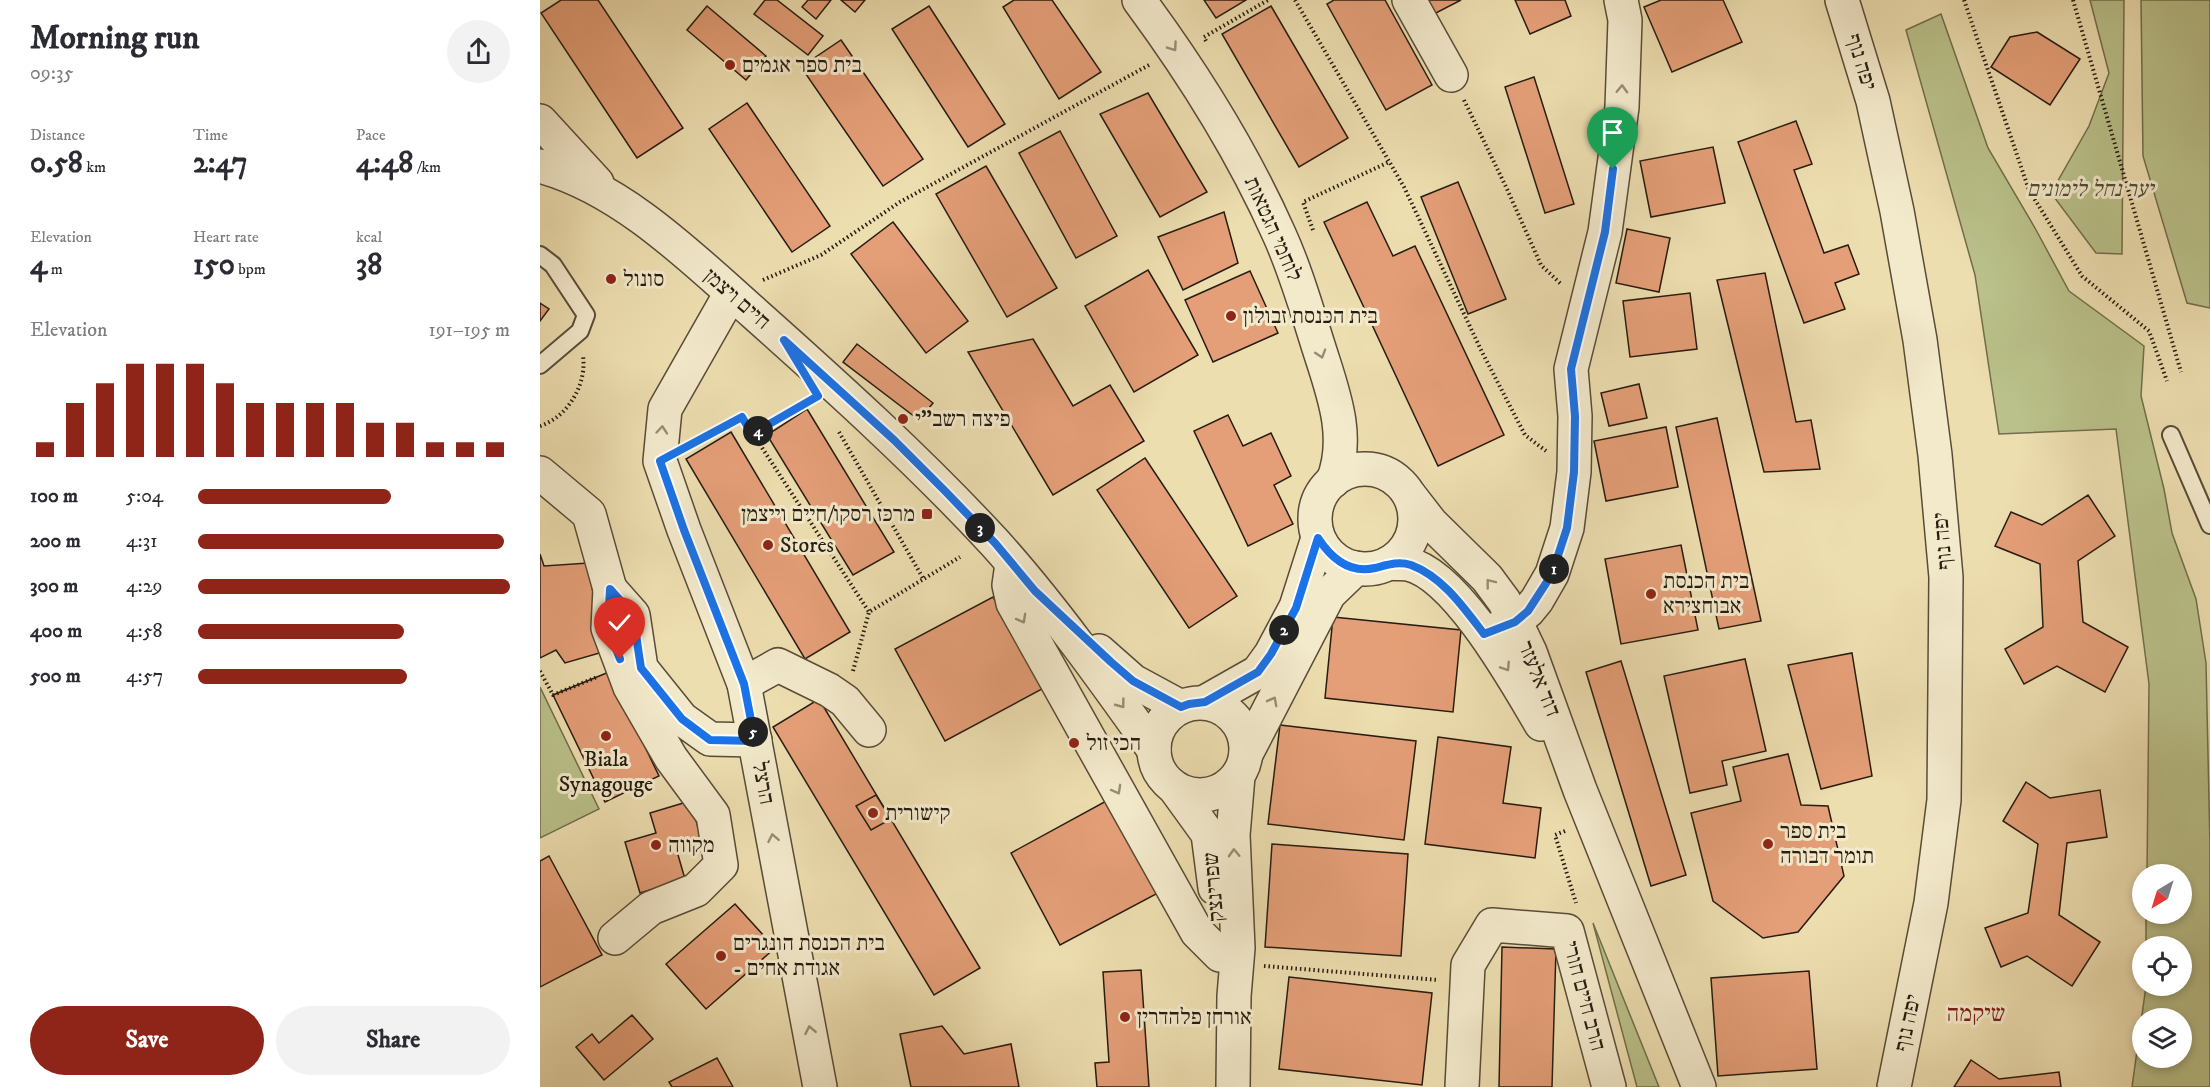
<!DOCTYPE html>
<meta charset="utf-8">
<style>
:root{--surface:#fff;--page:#f2f2f3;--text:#2b2b33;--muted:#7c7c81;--accent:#8f2418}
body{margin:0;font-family:"IM FELL DW Pica","Frank Ruhl Libre",serif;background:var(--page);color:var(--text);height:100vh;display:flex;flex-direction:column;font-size:22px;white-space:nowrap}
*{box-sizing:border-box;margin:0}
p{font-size:20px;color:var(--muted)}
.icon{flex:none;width:33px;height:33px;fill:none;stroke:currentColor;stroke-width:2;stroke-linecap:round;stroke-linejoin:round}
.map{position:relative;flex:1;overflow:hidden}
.details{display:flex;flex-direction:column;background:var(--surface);width:540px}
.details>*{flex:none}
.needle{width:39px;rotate:218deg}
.controls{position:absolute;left:1592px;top:864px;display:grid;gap:12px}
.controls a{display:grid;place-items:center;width:60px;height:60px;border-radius:50%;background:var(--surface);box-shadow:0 3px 9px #0003;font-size:30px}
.pin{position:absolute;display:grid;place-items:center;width:51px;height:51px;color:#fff;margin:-62px -26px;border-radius:50% 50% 50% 0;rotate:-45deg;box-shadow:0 0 6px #0007}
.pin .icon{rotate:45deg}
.km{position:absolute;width:30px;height:30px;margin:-15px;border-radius:50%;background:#222;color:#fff;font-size:16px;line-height:30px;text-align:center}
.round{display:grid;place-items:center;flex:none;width:63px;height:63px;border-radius:32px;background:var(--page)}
.summary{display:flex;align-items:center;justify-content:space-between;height:102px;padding:0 30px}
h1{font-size:33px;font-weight:800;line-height:45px}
.stats{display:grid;grid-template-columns:repeat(3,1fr);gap:9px;height:102px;padding:6px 30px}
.stats div{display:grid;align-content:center}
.stats b{font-size:30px;font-weight:800}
.stats small{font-size:16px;font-weight:400}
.stats p{font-size:16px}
.chart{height:168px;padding:12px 30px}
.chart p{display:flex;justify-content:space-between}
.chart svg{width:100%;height:108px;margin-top:6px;stroke:var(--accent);stroke-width:6}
.primary-button{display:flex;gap:12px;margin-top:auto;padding:12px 30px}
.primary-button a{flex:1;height:69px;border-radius:36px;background:var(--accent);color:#fff;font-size:24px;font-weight:800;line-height:69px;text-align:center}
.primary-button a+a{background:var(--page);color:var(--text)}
ul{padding:0 30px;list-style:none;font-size:20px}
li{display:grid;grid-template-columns:96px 72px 1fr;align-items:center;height:45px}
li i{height:15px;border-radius:8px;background:var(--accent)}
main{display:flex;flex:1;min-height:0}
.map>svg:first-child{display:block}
</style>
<main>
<section class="details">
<div class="summary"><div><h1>Morning run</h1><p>09:35</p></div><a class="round"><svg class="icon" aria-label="share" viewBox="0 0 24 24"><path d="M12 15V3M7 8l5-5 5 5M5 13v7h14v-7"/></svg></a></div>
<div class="stats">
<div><p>Distance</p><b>0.58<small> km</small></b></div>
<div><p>Time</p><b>2:47</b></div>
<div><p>Pace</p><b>4:48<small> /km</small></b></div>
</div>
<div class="stats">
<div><p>Elevation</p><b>4<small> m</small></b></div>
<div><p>Heart rate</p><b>150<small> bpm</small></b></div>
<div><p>kcal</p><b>38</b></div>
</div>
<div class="chart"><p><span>Elevation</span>191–195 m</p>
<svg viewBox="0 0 160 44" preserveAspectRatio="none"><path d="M5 44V38M15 44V22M25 44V14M35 44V6M45 44V6M55 44V6M65 44V14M75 44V22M85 44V22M95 44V22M105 44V22M115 44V30M125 44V30M135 44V38M145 44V38M155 44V38"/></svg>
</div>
<ul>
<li><b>100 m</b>5:04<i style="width:62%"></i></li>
<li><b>200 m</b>4:31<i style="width:98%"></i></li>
<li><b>300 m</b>4:29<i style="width:100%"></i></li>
<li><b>400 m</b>4:58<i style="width:66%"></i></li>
<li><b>500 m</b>4:57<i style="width:67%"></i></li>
</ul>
<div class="primary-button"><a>Save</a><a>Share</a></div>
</section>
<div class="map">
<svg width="1670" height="1087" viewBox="0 0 1670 1087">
<rect width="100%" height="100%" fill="#eddeb0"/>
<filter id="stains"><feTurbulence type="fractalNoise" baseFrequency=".00333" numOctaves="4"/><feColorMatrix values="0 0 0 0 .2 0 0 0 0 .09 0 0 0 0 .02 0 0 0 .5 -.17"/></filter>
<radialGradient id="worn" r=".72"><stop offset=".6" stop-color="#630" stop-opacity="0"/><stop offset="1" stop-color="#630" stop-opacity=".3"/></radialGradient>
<g fill="#bac18a" stroke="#706e4d" stroke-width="1.5" fill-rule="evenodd">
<polygon points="1550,0 1584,0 1582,254 1556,253 1511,193 1549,126 1569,73"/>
<polygon points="1601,0 1670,0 1670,308 1647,303 1603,156"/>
<path d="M1401 14 1448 148 1495 228 1529 291 1604 346 1601 396 1624 489 1632 533 1656 599 1666 663 1670 846V1087H1592L1606 986H1641V946H1606V914H1641V874H1607L1609 684 1576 429 1459 434 1435 275 1366 30ZM1641 1018V1058H1602V1018Z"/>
<polygon points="0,687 59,809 0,838"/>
<polygon points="1053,923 1119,1087 1097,1087"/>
</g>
<g fill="#e59f78" stroke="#261c10" stroke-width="1.5">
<polygon points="21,0 58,0 143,128 97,158 1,13"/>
<polygon points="225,0 237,0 283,36 268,55 214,14"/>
<polygon points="268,0 291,0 276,19 262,7"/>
<polygon points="301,0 325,0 315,12"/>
<polygon points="474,0 512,0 561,72 519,99 463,7"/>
<polygon points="664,0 706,0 676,18"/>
<polygon points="794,0 845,0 892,85 846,110 787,4"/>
<polygon points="887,0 921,0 894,14"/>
<polygon points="975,0 1025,0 1031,16 990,34"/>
<polygon points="1121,0 1183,0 1202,42 1132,72 1104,7"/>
<polygon points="167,6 226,56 206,80 147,30"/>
<polygon points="389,6 465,124 428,147 352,29"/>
<polygon points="731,6 808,138 759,167 682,34"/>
<polygon points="1497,32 1540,59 1510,105 1451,67 1470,37"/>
<polygon points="301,40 383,159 343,186 261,67"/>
<polygon points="994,77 1034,204 1005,213 965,87"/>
<polygon points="608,93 667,192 620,217 560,114"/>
<polygon points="207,103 290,226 252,252 169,129"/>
<polygon points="1256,121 1272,164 1254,170 1284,253 1308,245 1319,274 1295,283 1305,309 1264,323 1198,142"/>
<polygon points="520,131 577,236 536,258 479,153"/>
<polygon points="1173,147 1185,203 1111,217 1100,161"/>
<polygon points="446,166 517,288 467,317 396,194"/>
<polygon points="918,182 966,299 928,314 881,197"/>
<polygon points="827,202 853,256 875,246 964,435 898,466 784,222"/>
<polygon points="684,212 698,263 643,290 618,237"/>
<polygon points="353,222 428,321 386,353 311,254"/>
<polygon points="1087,229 1130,238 1119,292 1076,283"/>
<polygon points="608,270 658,355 594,392 545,306"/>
<polygon points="710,271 738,333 673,362 645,300"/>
<polygon points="1225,273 1256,422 1271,420 1280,469 1224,472 1177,280"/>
<polygon points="1150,293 1157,349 1090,357 1083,301"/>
<polygon points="0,303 9,309 0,321"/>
<polygon points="493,339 533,406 570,385 604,441 513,495 428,352"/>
<polygon points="317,344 393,403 379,420 303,362"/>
<polygon points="1099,384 1107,418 1069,426 1061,393"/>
<polygon points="267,409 354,552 313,575 227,435"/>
<polygon points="688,415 703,446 731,433 751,476 734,485 753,524 708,546 654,431"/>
<polygon points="1177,418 1221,621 1179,629 1136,427"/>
<polygon points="1126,427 1138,487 1066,501 1054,441"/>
<polygon points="191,432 310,632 265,659 146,459"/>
<polygon points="605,458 697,596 649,628 557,490"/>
<polygon points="1548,495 1575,536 1538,561 1543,622 1588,647 1565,692 1517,666 1484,684 1465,649 1503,627 1500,564 1455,546 1471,512 1502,525"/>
<polygon points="1141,545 1158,630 1081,644 1065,559"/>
<polygon points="0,554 4,566 48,563 63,652 25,663 16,650 0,658"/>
<polygon points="453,597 502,689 405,741 355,649"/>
<polygon points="793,617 921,630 913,712 785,698"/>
<polygon points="1312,653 1332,776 1281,789 1248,665"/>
<polygon points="1205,659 1226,751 1182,761 1187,785 1150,793 1124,676"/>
<polygon points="1081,661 1146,875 1111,886 1046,672"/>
<polygon points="69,672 119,776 65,802 13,695"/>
<polygon points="279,699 440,968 394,995 233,727"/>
<polygon points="740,725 876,741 864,840 728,824"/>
<polygon points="898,737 971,747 963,803 1001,808 995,858 885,844"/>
<polygon points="1248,754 1261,805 1288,806 1304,876 1258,932 1223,938 1173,901 1151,813 1201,801 1193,767"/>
<polygon points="1486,782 1510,798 1560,790 1567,837 1527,843 1519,915 1560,942 1532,986 1487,956 1461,967 1445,928 1488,913 1498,844 1463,821"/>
<polygon points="336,795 351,819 331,830 316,806"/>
<polygon points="568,800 618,893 520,945 471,853"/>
<polygon points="150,801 162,840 136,848 145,879 100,893 85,842 116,833 110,813"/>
<polygon points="732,844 868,854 861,956 725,947"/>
<polygon points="9,856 62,955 0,987 0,861"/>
<polygon points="195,904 235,948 166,1009 126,964"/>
<polygon points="962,947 1016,949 1012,1087 959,1087"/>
<polygon points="601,970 609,1087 557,1087 555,1063 569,1062 563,972"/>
<polygon points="1269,971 1277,1069 1178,1076 1171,978"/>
<polygon points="749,977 892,993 882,1085 739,1069"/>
<polygon points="92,1015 113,1039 64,1080 36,1047 52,1034 59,1043"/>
<polygon points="402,1026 424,1054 471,1044 479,1087 371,1087 360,1034"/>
<polygon points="177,1058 193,1087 132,1087 129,1082"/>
<polygon points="1431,1060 1459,1079 1519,1072 1521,1087 1414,1087"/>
</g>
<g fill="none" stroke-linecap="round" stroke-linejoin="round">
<defs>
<g id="service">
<polyline points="0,255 13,265 46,315 40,331 0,365"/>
<polyline points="1631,435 1670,525"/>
</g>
<g id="minor">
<path d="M599 0C653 73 702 151 739 234 755 269 766 307 778 345 792 390 811 435 793 481"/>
<polyline points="869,0 911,75"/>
<polyline points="1302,0 1333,101 1357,211 1380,340 1395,455 1406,577 1404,800 1391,903 1354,1087"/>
<polyline points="191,293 125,409 120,461 144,530 204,684 280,1087"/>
<polyline points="0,473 49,514 70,589"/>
<polyline points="472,564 469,585 473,603 657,932 680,955"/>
<polyline points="949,632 975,622 988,611 997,600 1012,574 1027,528 1034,472 1035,416 1031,369 1065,232 1082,107 1085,20 1081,0"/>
<polyline points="204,684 238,665 289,690 305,701 329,730"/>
<polyline points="75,938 111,908 156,890 181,865 173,815 131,758 90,687 68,628 70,589 93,615 101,668 142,719 170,739 215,740"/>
</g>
<g id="tertiary">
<polyline points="0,121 57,183"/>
<path d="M0 166C82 188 152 258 214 313 297 387 379 461 454 542 511 605 565 681 614 750"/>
<circle cx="825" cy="519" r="50"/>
<polyline points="870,496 891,523 947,578 964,601 979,629 990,652 1040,790 1159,1087"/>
<path d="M849 563C855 564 862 563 868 564 917 575 976 682 1001 724"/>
<polyline points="559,651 593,681 641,707"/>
<polyline points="665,702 718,672 731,654 756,607 778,538"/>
<circle cx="660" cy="749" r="46"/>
<polyline points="706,754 789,594 816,568"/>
<polyline points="634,787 668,834 675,888"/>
<polyline points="693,1087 694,996 698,948 693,835 698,776"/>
<polyline points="922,1087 928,965 952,925 1027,931 1069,1087"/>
</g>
</defs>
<use href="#service" stroke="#584c38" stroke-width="20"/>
<use href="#minor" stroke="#584c38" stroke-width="36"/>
<use href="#tertiary" stroke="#584c38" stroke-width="36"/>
<g stroke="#261c10" stroke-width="4" stroke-dasharray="1.5 3" stroke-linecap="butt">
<polyline points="755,0 864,187 942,352 985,435 1006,451"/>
<polyline points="1424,0 1489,190 1542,276 1609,331 1627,381"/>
<polyline points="1533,0 1641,372"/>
<polyline points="666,41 664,37 728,0"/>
<polyline points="924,100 967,189 1001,265 1022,285"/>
<polyline points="773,230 763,202 849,162"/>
<polyline points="223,280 281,255 360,202 609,65"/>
<path d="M0 426C28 417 47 384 43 356"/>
<polyline points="299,432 384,580"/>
<polyline points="212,434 268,402"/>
<polyline points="151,444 202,417 329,612"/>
<polyline points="0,671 13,695 57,677"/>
<polyline points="313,671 329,612 420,557"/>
<polyline points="1025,831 1015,835 1036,903"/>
<polyline points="724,966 899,980"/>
</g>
<use href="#service" stroke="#f3eacc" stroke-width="16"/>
<use href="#minor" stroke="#f3eacc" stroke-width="33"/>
<use href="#tertiary" stroke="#f3eacc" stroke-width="33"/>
</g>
<defs><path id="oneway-chevron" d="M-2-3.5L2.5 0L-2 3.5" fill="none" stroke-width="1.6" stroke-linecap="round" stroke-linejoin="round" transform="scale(1.5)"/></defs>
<g stroke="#978d77">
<use href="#oneway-chevron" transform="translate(633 47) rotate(55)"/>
<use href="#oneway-chevron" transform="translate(1082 89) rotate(-88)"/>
<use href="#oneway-chevron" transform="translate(781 354) rotate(73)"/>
<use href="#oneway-chevron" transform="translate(122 430) rotate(-85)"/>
<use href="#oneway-chevron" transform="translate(950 583) rotate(-128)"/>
<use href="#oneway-chevron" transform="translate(482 619) rotate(61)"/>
<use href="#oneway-chevron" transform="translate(966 667) rotate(57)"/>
<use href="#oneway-chevron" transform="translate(733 701) rotate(-62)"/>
<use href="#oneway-chevron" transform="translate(581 704) rotate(53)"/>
<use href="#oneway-chevron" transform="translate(577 790) rotate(61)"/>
<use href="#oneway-chevron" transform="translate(233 838) rotate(-101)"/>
<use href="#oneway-chevron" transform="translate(694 853) rotate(-92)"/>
<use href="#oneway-chevron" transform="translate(270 1030) rotate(-101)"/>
</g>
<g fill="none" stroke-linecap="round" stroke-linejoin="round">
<defs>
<path id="route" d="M80 659 68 628 70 589 93 615 101 668 142 719 170 740 215 741 204 684 144 530 120 461 202 417 212 434 278 396 244 340 354 440 406 492 455 543 495 591 571 662 593 681 641 707 649 704 665 702 718 672 731 654 756 608 778 538C791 558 809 574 835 568 847 565 858 561 871 565 903 577 924 608 944 634L975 622 988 611 1012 574 1027 528 1034 472 1035 416 1031 369 1065 232 1073 169"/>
</defs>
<use href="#route" stroke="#fff" stroke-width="12"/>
<use href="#route" stroke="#1a73e8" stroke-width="8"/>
</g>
<g fill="#8f2418" stroke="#f3eacc" stroke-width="2">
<circle cx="190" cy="65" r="6"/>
<circle cx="71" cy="279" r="6"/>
<circle cx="691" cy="316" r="6"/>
<circle cx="363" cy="419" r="6"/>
<rect x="381" y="508" width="12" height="12" rx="3"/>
<circle cx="228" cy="545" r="6"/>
<circle cx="1111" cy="594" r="6"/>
<circle cx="66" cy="736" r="6"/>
<circle cx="534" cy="743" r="6"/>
<circle cx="333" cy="813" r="6"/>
<circle cx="1228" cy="844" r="6"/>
<circle cx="116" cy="845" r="6"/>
<circle cx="181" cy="956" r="6"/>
<circle cx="585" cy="1017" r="6"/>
</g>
<g text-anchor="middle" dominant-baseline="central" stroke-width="6" stroke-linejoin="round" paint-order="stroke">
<g font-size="22" fill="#261c10" stroke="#f3eacc">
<text transform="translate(1321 62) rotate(73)">יפה נוף</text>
<text transform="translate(733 229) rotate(66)">לוחמי הגטאות</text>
<text transform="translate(197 299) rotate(41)">חיים ויצמן</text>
<text transform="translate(1403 541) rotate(-95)">יפה נוף</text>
<text transform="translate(999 679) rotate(68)">דוד אלעזר</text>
<text transform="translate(223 783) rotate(79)">הרצל</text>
<text transform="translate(674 887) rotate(-95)">שפרינצק</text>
<text transform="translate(1044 996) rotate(75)">הרב חיים חורי</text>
<text transform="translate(1368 1023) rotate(-78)">יפה נוף</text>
</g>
<g font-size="22" fill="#261c10" stroke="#f3eacc" text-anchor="start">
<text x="202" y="65">בית ספר אגמים</text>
<text x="83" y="279">סונול</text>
<text x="703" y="316">בית הכנסת זבולון</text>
<text x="375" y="419">פיצה רשב"י</text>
<text x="375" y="514" text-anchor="end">מרכז רסקו/חיים וייצמן</text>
<text x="240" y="545">Stores</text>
<text x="1123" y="581">בית הכנסת<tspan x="1123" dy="25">אבוחצירא</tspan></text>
<text x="546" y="743">הכי זול</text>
<text x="66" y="759" text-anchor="middle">Biala<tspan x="66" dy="25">Synagouge</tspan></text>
<text x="345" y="813">קישורית</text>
<text x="1240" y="831">בית ספר<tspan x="1240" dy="25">תומר דבורה</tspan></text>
<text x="128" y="845">מקווה</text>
<text x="193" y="943">בית הכנסת הונגרים<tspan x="193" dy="25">- אגודת אחים</tspan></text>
<text x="597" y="1017">אורחן פלהדרין</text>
</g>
<g font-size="22" font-style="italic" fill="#524e35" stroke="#f3eacc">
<text x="1550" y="189">יער נחל לימונים</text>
</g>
<g font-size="24" fill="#7a1f14" stroke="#f3eacc">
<text x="1436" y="1014">שיקמה</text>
</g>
</g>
<rect width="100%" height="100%" filter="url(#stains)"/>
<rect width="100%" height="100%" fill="url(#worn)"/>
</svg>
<div class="controls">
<a><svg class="needle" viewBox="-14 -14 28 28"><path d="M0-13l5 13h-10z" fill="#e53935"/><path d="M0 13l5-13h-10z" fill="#7c7c81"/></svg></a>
<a><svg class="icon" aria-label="locate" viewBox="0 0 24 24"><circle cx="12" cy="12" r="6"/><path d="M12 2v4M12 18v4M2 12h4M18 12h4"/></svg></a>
<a><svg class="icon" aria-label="layers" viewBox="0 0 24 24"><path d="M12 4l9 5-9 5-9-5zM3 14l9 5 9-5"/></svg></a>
</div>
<div class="pin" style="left:1073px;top:169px;background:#1e9e55"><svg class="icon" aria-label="arrive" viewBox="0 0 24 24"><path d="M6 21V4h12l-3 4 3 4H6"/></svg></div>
<div class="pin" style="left:80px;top:659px;background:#d93025"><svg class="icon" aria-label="check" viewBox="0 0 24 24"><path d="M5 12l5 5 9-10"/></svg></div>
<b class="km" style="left:1014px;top:569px">1</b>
<b class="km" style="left:744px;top:630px">2</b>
<b class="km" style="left:440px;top:528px">3</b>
<b class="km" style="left:218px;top:431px">4</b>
<b class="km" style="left:213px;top:732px">5</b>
</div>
</main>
